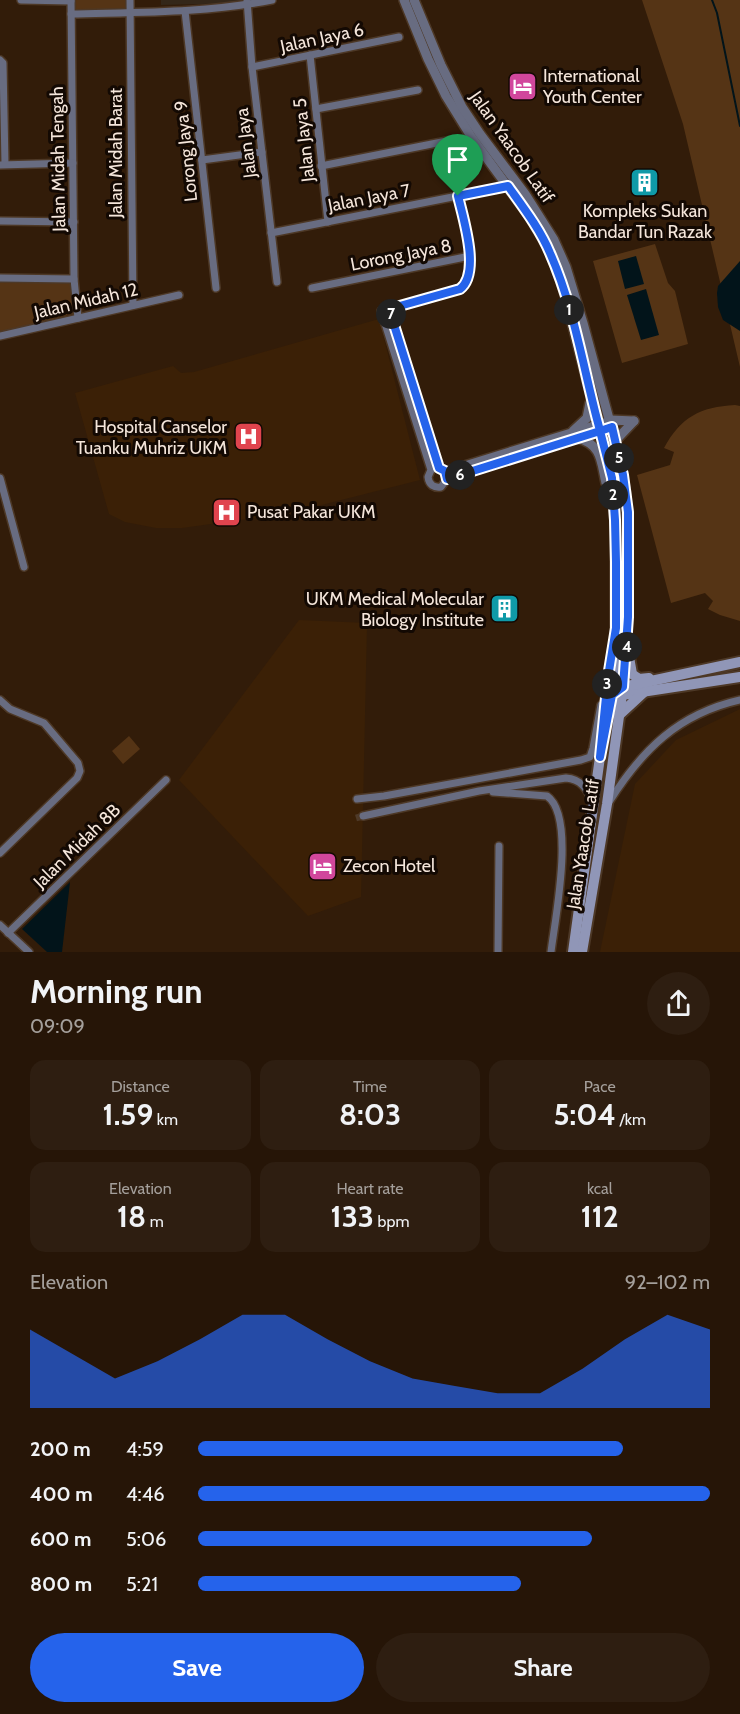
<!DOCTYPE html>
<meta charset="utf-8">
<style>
:root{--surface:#261507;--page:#2e1e11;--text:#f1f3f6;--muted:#a49f9b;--accent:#2563eb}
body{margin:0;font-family:Cabin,sans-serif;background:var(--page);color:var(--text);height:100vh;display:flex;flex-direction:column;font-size:22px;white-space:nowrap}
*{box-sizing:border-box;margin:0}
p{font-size:20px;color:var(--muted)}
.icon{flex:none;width:33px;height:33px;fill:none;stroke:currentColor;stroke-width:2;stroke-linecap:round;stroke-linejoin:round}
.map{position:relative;height:952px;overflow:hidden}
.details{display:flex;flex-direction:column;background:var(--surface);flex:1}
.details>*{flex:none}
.pin{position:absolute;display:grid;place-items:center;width:51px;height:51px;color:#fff;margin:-62px -26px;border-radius:50% 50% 50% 0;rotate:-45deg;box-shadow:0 0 6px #0007}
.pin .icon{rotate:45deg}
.km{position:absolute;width:30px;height:30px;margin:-15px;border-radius:50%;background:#222;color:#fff;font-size:16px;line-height:30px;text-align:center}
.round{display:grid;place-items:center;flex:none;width:63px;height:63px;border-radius:32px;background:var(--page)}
.summary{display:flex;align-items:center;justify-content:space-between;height:102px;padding:0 30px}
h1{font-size:33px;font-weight:700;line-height:45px}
.figures{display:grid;grid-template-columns:repeat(3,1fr);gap:9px;height:102px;padding:6px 30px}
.figures div{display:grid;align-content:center;border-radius:15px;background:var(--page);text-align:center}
.figures b{font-size:30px;font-weight:700}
.figures small{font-size:16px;font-weight:400}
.figures p{font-size:16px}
.chart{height:168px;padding:12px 30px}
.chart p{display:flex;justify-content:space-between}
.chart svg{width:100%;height:108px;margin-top:6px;fill:var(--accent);opacity:.7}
.action{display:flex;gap:12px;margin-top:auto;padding:12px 30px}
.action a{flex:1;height:69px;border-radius:36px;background:var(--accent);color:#fff;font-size:24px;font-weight:700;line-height:69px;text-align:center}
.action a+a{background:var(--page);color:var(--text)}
ul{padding:0 30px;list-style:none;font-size:20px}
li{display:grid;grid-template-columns:96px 72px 1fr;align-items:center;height:45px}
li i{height:15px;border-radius:8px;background:var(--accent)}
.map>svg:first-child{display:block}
</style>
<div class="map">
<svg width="740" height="952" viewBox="0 0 740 952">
<rect width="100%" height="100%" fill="#321c09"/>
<polygon fill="#342719" points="161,0 245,0 245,3 161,5"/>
<g fill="#3b2006">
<polygon points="379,319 420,480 290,513 182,528 156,528 125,522 109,514 75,393 173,366 181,373 194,372"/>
<polygon points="299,620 367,623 361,897 308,916 179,780"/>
<polygon points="740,709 740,952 600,952 635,784 676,740"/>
</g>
<g fill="#553415">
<polygon points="74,0 128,0 128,10 74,11"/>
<polygon points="642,0 740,0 740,367 683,124"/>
<polygon points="655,244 668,283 675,291 688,344 622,363 593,261"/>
<polygon points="0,281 71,282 73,314 0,332"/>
<path d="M735 405 740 406V621L720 615 708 609 713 601 705 593 671 603 637 475 670 465 674 452 664 448C681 417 700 407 735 405Z"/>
<polygon points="129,736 140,749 123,764 112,751"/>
</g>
<g fill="#02141a">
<polygon points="636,256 644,284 625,289 618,261"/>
<polygon points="740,261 740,331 723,320 718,307 717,293 718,286"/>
<polygon points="646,289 659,335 641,340 627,295"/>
<polygon points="70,882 62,952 47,952 22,929"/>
</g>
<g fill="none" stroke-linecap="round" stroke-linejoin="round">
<polyline stroke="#02141a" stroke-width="2" points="712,0 717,13 740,126"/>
<polyline stroke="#4f3a28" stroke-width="7" stroke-dasharray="7 3.5" stroke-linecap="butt" points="356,818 363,816"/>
<defs>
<g id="minor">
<polyline points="21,0 71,1"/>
<polyline points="71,0 74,279 78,318"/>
<polyline points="130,0 133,305"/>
<polyline points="247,0 252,67 277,282"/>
<polyline points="185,11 216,288"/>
<path d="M71 14C139 12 205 13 272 0"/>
<polyline points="310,55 328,222"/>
<polyline points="0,60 3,63 5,164"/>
<polyline points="252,67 399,37"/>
<polyline points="316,109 418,90"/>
<polyline points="202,160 262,152"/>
<polyline points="0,165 73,163"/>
<polyline points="321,166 452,140"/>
<path d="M458 196C463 219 481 273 460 289L381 311 431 470 428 477C429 485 434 488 441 487L447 479 612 427"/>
<polyline points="0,221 74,222"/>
<polyline points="271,233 508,186"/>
<polyline points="0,278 74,279"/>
<polyline points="312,288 470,256"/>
<polyline points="389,309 439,468 445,471 447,479"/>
<polyline points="0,336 179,295"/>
<polyline points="445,471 610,420"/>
<polyline points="0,478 24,567"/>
<polyline points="0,700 10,709 44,723 78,763 80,771 77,778 0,853"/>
<path d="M493 792 547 796C576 816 555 919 551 952"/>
<polyline points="357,799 384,796 581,760 590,757 593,748 601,705"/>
<path d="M609 802C642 750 678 714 740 700"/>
<path d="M363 816 479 791 566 778C581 779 587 789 593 802"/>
<polyline points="0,925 29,952"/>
<polyline points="8,933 166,780"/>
<polyline points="498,952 499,846"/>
</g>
<g id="tertiary">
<polyline points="404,0 428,59 446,96 472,138 530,217 550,251 563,287 612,478 615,520 615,633"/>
<polyline points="414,0 441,65 462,107 480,134 525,194 554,240 566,267 583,323 615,441 626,494 628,604 623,687"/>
<polyline points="610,420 634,421"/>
<polyline points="573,431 587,418 590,403"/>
<path d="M578 438C602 445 601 461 606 483"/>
<polyline points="615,441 634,421"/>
<polyline points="604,713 612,655"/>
</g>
<g id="secondary">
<path d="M616 628C616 644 611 686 621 695"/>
<polyline points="627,646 632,674 639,679 649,678"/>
<polyline points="622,695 740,677"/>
<polyline points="618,716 644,692"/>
<polyline points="573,952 600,757 612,695 623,687 740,662"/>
<polyline points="582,952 607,804 623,687"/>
</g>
</defs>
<use href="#minor" stroke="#4d3826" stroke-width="10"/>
<use href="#tertiary" stroke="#4d3826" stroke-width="12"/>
<use href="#secondary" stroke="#4d3826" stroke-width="14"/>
<use href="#minor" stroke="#686c81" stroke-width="7"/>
<use href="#tertiary" stroke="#686c81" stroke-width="9"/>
<use href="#secondary" stroke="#9096b7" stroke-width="10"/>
</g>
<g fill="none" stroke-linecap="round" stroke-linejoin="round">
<defs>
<path id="route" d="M458 196 508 186C523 207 540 229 550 253 574 307 583 367 598 423L612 478 615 520 616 562V628L608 677 600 757 612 695 623 687 628 617V512L623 475 612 427 600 431 447 479 445 471 439 468 389 309 460 289C481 273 463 218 458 196"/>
</defs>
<use href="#route" stroke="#fff" stroke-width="12"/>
<use href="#route" stroke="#2563eb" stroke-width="8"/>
</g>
<defs>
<symbol id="hotel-square" viewBox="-11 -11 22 22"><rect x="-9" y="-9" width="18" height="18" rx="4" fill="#d1479c" stroke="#130903"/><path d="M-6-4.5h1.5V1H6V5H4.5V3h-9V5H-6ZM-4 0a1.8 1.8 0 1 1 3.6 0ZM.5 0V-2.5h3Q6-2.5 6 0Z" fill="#fff"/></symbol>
<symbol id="building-square" viewBox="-11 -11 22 22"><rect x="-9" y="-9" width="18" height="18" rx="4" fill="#0f9aa8" stroke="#130903"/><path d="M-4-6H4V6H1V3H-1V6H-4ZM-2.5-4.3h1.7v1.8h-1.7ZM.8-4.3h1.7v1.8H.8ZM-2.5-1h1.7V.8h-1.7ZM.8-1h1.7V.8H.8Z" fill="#fff"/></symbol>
<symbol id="hospital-square" viewBox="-11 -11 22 22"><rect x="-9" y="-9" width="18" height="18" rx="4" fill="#e0444e" stroke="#130903"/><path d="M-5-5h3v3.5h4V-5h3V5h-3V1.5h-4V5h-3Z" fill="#fff"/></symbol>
</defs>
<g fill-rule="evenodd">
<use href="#hotel-square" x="506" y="70" width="33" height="33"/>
<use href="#building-square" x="628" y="166" width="33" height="33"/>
<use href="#hospital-square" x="232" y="420" width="33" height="33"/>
<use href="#hospital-square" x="210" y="496" width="33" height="33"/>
<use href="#building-square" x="488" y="592" width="33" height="33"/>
<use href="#hotel-square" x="306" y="850" width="33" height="33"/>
</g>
<g text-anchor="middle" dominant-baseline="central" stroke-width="6" stroke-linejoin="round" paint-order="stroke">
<g font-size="18" fill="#f5e6db" stroke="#130903">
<text transform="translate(322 38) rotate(-12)">Jalan Jaya 6</text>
<text transform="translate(304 140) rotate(-96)">Jalan Jaya 5</text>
<text transform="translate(246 143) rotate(-97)">Jalan Jaya</text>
<text transform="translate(512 147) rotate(55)">Jalan Yaacob Latif</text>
<text transform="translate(186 151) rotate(-96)">Lorong Jaya 9</text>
<text transform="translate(116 153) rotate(-90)">Jalan Midah Barat</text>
<text transform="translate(58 159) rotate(-91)">Jalan Midah Tengah</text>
<text transform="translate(369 198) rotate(-11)">Jalan Jaya 7</text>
<text transform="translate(401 255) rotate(-11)">Lorong Jaya 8</text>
<text transform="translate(86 301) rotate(-13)">Jalan Midah 12</text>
<text transform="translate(583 844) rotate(-81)">Jalan Yaacob Latif</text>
<text transform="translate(77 846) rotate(-44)">Jalan Midah 8B</text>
</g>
<g font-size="18" fill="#f5e6db" stroke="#130903" text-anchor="start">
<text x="543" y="76">International<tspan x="543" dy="21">Youth Center</tspan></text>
<text x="645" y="211" text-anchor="middle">Kompleks Sukan<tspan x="645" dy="21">Bandar Tun Razak</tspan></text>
<text x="227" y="427" text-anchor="end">Hospital Canselor<tspan x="227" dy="21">Tuanku Muhriz UKM</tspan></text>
<text x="247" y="512">Pusat Pakar UKM</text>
<text x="484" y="599" text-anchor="end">UKM Medical Molecular<tspan x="484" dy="21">Biology Institute</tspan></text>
<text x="343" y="866">Zecon Hotel</text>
</g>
</g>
</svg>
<div class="pin" style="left:458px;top:196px;background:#1e9e55"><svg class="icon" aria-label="arrive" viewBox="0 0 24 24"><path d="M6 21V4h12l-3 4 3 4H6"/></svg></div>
<b class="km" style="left:569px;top:310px">1</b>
<b class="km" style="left:613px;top:495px">2</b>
<b class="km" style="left:607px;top:684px">3</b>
<b class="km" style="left:627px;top:647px">4</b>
<b class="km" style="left:619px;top:458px">5</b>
<b class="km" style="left:460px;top:475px">6</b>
<b class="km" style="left:391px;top:314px">7</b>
</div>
<section class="details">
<div class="summary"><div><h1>Morning run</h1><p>09:09</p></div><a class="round"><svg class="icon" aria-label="share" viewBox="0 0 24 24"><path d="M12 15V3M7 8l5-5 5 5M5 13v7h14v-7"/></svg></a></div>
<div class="figures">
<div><p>Distance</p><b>1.59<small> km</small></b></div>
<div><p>Time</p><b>8:03</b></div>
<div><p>Pace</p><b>5:04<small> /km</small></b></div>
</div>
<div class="figures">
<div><p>Elevation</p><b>18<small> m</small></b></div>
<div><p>Heart rate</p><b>133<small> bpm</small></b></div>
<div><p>kcal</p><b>112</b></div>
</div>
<div class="chart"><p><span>Elevation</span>92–102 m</p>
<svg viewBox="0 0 160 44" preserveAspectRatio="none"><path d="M0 44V12L10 22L20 32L30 25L40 16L50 6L60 6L70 16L80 25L90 32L100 35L110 38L120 38L130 28L140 16L150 6L160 12V44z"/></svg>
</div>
<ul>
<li><b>200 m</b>4:59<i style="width:83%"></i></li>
<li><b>400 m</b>4:46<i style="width:100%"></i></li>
<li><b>600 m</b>5:06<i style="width:77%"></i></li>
<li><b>800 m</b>5:21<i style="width:63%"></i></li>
</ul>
<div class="action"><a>Save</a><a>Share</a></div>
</section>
